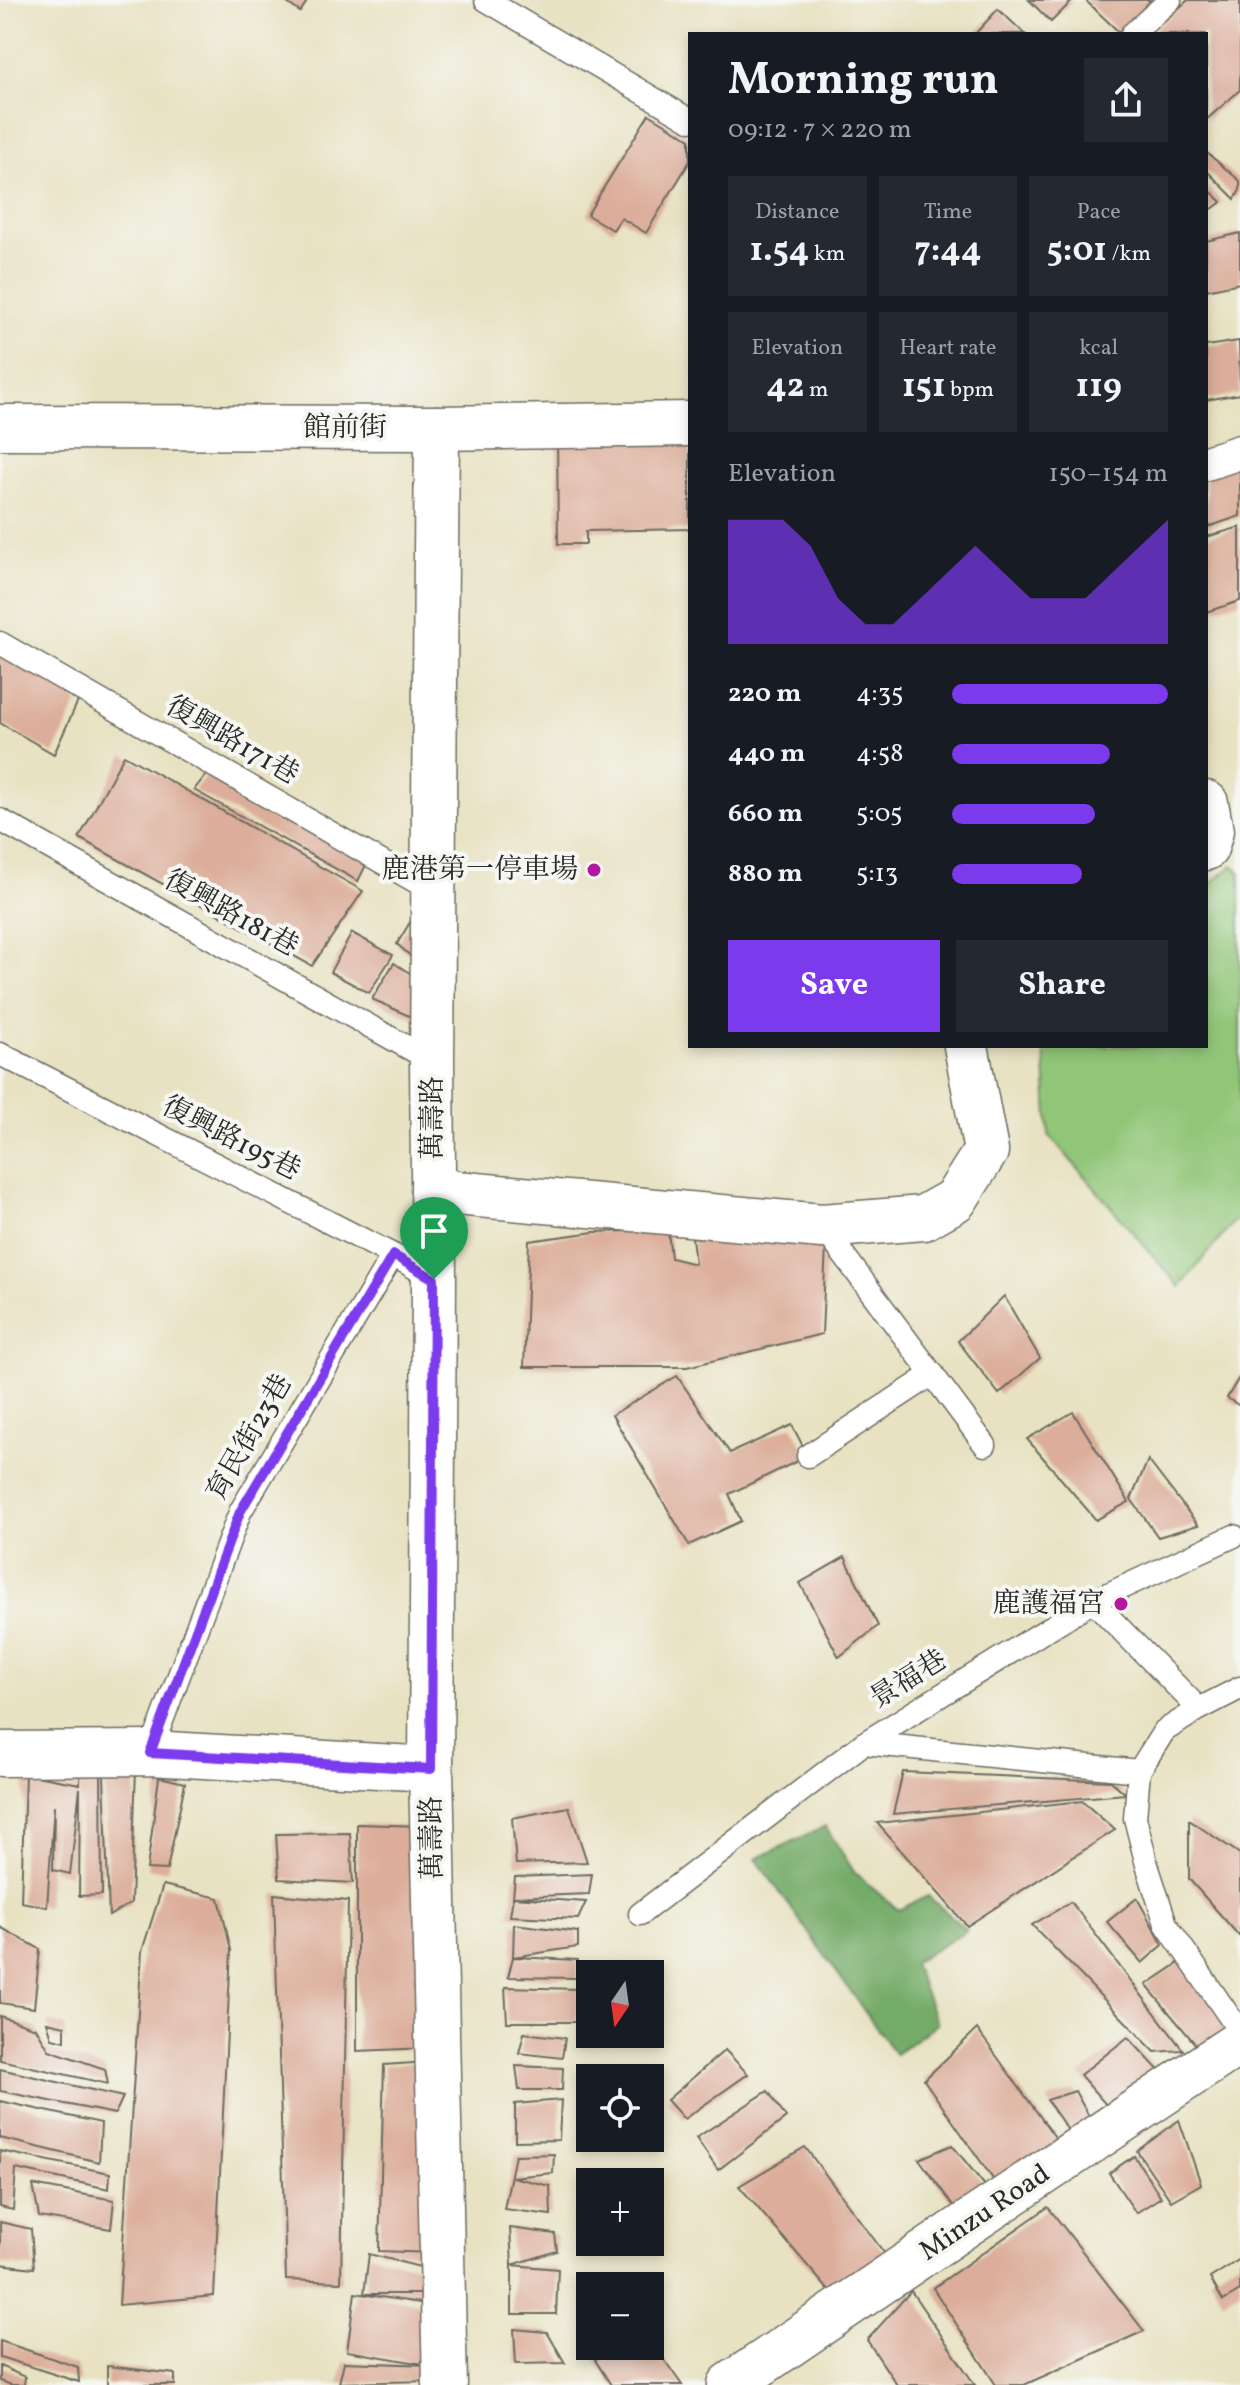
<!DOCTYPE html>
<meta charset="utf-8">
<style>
:root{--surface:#171b24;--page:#242831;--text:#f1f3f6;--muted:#9ea1a6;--accent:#7c3aed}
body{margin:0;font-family:Vollkorn,"Noto Serif TC",serif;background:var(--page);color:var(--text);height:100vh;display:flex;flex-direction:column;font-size:30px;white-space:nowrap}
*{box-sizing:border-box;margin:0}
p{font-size:26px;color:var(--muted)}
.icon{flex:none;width:44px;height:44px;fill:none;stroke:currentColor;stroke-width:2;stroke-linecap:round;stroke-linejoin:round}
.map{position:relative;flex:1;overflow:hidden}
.drawer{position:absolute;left:688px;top:32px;width:520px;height:1016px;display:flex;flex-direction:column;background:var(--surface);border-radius:0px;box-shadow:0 4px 12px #0003}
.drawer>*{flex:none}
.needle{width:52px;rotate:193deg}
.fabs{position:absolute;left:576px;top:1960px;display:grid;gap:16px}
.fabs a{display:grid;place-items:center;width:88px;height:88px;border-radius:0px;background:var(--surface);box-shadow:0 4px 12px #0003;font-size:40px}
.pin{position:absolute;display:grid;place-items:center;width:68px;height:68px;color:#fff;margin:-82px -34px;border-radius:50% 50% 50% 0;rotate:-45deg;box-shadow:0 0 8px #0007}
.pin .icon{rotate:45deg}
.round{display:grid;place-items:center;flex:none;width:84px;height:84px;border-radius:0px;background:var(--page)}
.summary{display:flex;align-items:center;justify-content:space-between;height:136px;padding:0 40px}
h1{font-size:44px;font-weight:700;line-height:60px}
.stats{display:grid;grid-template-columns:repeat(3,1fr);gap:12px;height:136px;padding:8px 40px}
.stats div{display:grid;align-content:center;border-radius:0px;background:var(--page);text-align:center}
.stats b{font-size:34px;font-weight:700}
.stats small{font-size:22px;font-weight:400}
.stats p{font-size:22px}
.chart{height:224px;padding:16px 40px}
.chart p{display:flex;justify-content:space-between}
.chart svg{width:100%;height:144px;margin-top:8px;fill:var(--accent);opacity:.7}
.cta{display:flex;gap:16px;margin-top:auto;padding:16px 40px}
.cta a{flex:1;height:92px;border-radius:0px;background:var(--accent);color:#fff;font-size:32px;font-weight:700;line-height:92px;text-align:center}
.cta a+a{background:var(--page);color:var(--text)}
ul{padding:0 40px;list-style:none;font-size:26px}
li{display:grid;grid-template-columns:128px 96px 1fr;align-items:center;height:60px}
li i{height:20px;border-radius:10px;background:var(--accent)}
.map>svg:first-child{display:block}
</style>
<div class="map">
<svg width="1240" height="2385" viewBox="0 0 1240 2385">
<rect width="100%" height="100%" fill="#f6f6f2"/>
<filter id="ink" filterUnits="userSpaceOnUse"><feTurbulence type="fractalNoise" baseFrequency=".0125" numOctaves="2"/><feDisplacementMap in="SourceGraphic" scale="16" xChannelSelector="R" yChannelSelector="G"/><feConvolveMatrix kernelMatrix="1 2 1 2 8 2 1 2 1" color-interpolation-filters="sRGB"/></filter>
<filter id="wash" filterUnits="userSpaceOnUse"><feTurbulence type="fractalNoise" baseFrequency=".006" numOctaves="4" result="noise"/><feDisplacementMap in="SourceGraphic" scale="32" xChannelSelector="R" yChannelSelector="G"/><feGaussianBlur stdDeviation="1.8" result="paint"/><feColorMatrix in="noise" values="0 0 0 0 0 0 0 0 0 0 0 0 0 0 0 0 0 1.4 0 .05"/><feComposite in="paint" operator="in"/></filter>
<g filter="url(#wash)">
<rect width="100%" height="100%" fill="#e8e2c2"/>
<polygon fill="#91c678" stroke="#5e7852" stroke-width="2" points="1233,865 1240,873 1240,1215 1180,1287 1049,1135 1044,1046 1206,1046 1206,888"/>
<polygon fill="#74ab68" stroke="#506b4a" stroke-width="2" points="825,1826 855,1873 898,1910 928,1896 967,1930 913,1963 937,2024 895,2054 756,1859"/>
<g id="blocks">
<g fill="#dcad9a">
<polygon points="283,0 308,0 300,12"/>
<polygon points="1029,0 1073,0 1051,22"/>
<polygon points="1085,0 1151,0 1120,33"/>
<polygon points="1188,0 1240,0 1240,90 1206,120 1206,34 1149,34"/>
<polygon points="998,9 1025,34 975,34"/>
<polygon points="649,114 690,139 690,161 646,233 621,218 613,230 587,215"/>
<polygon points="1206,152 1240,181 1240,190 1235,199 1206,170"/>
<polygon points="1206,187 1222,202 1206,213"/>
<polygon points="1240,233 1240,283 1206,290 1206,241"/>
<polygon points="1239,341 1240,394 1206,400 1206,346"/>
<polygon points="557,429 690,442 690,529 586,531 586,544 558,544"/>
<polygon points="1240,463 1240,516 1208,527 1206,520 1206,474"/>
<polygon points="1240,527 1240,601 1206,612 1206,537"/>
<polygon points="0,651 78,701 54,754 0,723"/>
<polygon points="124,755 363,891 312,966 79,838"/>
<polygon points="209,771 368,861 358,881 194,790"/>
<polygon points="421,904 425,969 397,944"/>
<polygon points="352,933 393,955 369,993 330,972"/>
<polygon points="394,963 425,983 424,1023 372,999"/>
<polygon points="668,1230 671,1258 695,1264 692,1237 826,1245 822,1334 687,1367 524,1367 529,1241 594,1232"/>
<polygon points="1004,1296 1040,1358 999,1394 958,1341"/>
<polygon points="677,1376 730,1453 792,1425 808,1456 729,1494 741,1521 689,1545 612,1415"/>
<polygon points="1240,1376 1240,1406 1227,1398"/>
<polygon points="1073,1412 1129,1502 1096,1520 1027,1439"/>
<polygon points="1148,1460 1198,1525 1158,1537 1131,1499"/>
<polygon points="845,1557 878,1626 839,1657 800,1583"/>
<polygon points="80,1764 101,1765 102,1895 79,1896 80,1788 70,1874 53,1870 54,1805 47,1907 21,1902 25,1774 80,1784"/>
<polygon points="136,1769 131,1903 109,1916 104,1775"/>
<polygon points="903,1772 1111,1781 1126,1794 893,1814"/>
<polygon points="159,1777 185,1783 167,1870 147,1869"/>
<polygon points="1082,1801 1115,1830 967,1926 877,1823"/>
<polygon points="569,1807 587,1862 516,1864 512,1818"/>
<polygon points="1189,1820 1240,1854 1240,1937 1189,1879"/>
<polygon points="357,1824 423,1826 428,2048 357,2051"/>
<polygon points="350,1833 353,1883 279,1879 276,1834"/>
<polygon points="592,1874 589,1894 513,1897 515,1877"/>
<polygon points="163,1885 219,1898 231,1950 214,2296 119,2305 142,1951"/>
<polygon points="274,1894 348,1901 341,2282 286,2280"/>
<polygon points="513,1897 586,1902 578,1919 510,1916"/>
<polygon points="1137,1898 1163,1945 1142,1963 1107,1922"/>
<polygon points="1071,1902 1183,2050 1155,2052 1032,1925"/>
<polygon points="514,1924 578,1932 578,1947 513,1957 578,1960 577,1978 508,1977 513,1957"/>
<polygon points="0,1927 40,1949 34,2008 0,2003"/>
<polygon points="1188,1957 1236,2026 1202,2052 1146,1985"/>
<polygon points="505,1987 578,1989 577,2022 507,2022"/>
<polygon points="0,2016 36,2028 49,2050 105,2069 108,2084 0,2060"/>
<polygon points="47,2022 65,2026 65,2041 52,2038"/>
<polygon points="977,2029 1062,2147 1000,2189 924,2080"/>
<polygon points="524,2033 565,2038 562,2058 519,2053"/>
<polygon points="1128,2037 1164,2076 1114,2114 1080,2075"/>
<polygon points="725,2050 748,2074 684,2119 667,2100"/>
<polygon points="428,2062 432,2253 379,2251 384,2065"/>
<polygon points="516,2066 563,2068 562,2090 519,2090"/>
<polygon points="0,2069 123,2097 115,2114 0,2091"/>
<polygon points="768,2091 786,2118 718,2170 696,2138"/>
<polygon points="1075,2091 1091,2120 1072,2136 1047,2100"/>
<polygon points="561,2100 559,2140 515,2141 515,2104"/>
<polygon points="0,2101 101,2123 99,2162 0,2138"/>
<polygon points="1179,2120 1201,2184 1171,2201 1137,2151"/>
<polygon points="952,2145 999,2203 967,2224 919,2159"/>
<polygon points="805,2147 891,2262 837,2300 739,2186"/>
<polygon points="0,2151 110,2173 109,2189 16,2169 13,2210 0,2207"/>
<polygon points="554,2154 553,2173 512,2177 550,2186 551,2215 504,2209 515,2155"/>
<polygon points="1134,2156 1161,2197 1136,2213 1109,2173"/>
<polygon points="33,2185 114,2200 111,2229 39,2217"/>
<polygon points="1048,2207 1144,2331 1024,2385 996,2385 933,2288"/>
<polygon points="0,2222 31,2229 34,2268 0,2264"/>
<polygon points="510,2228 555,2234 557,2251 512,2265"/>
<polygon points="369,2254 428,2269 425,2294 364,2294"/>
<polygon points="1240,2259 1240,2291 1223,2301 1210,2278"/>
<polygon points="512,2265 558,2269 556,2314 512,2314"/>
<polygon points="911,2291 975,2385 897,2385 867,2340"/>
<polygon points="355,2293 427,2304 429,2365 347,2351"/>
<polygon points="514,2329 547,2332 565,2363 516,2364"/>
<polygon points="650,2340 682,2385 611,2385 595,2360 613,2346 650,2346"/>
<polygon points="0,2341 78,2367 79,2382 0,2357"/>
<polygon points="344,2362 429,2365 428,2381 339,2383"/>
<polygon points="0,2366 25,2377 24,2385 12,2385 0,2381"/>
<polygon points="107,2366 175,2374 175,2385 107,2385"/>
</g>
</g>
</g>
<g filter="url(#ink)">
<use href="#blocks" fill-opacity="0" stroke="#6d6b60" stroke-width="2"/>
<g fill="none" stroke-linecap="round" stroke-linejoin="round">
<defs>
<g id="service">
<polyline points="486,0 690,120"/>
<polyline points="1132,34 1170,0"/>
<polyline points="0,643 434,892"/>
<polyline points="0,820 432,1061"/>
<polyline points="0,1054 393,1255 434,1279"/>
<polyline points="822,1226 985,1445"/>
<polyline points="808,1456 933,1374"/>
<polyline points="1093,1601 1199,1709"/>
<polyline points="1240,1688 1199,1709 1164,1731 1139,1771 1135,1818 1147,1865 1166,1924 1240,2032"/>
<polyline points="864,1743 1139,1771"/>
<polyline points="150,1753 240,1512 393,1255"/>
<polyline points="640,1914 864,1743 1093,1601 1234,1536"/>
</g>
<polyline id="pedestrian" points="1206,463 1240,452"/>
<g id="minor">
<polyline points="0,427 437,428 690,424"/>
<polyline points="437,428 432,1061 434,1279 431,1769 445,2385"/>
<polyline points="1206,803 1211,831 1206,848"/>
<polyline points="433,1191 822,1226 923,1218 955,1200 986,1151 966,1046"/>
<polyline points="0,1754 150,1753 431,1769"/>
<polyline points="730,2385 967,2224 1240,2042"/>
</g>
</defs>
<use href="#service" stroke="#6d6b60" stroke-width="25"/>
<use href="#pedestrian" stroke="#6d6b60" stroke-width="37"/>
<use href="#minor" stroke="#6d6b60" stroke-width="47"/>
<use href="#service" stroke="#fff" stroke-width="22"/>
<use href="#pedestrian" stroke="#fff" stroke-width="34"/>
<use href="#minor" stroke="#fff" stroke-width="44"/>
</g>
</g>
<g fill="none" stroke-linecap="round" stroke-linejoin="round" filter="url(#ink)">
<defs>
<polygon id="route" points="393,1255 434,1279 431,1769 150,1753 240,1512"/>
</defs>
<use href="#route" stroke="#fff" stroke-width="16"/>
<use href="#route" stroke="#7c3aed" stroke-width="10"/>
</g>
<g fill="#b5179e" stroke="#f6f6f2" stroke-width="3">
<circle cx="594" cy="870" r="8"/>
<circle cx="1121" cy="1604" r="8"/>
</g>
<g text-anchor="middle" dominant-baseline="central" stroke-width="8" stroke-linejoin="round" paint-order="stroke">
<g font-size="28" fill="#2b2b2b" stroke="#f6f6f2">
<text x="345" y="428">館前街</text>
<text transform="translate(232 741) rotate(30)">復興路171巷</text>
<text transform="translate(231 914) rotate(29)">復興路181巷</text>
<text transform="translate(433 1118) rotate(-90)">萬壽路</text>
<text transform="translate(231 1139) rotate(27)">復興路195巷</text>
<text transform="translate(250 1438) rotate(-60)">育民街23巷</text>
<text transform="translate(909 1680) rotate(-32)">景福巷</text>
<text transform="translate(433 1838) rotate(-91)">萬壽路</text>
<text transform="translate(985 2213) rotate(-34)">Minzu Road</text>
</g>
<g font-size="28" fill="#2b2b2b" stroke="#f6f6f2" text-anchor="end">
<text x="578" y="870">鹿港第一停車場</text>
<text x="1105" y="1604">鹿護福宮</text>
</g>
</g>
</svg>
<div class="fabs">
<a><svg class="needle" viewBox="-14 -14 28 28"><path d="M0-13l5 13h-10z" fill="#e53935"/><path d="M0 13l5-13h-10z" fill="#9ea1a6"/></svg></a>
<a><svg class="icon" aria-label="locate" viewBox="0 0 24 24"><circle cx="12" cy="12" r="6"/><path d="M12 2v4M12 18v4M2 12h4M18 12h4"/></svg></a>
<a>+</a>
<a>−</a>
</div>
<div class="pin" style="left:434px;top:1279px;background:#1e9e55"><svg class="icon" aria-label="arrive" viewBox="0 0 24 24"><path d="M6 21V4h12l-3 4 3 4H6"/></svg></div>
<section class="drawer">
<div class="summary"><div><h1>Morning run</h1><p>09:12 · 7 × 220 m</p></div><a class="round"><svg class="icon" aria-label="share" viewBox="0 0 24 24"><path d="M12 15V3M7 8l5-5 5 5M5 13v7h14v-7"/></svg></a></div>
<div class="stats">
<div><p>Distance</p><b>1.54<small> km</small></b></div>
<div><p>Time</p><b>7:44</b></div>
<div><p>Pace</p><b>5:01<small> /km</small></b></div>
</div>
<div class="stats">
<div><p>Elevation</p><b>42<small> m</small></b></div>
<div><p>Heart rate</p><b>151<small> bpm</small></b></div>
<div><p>kcal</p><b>119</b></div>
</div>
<div class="chart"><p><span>Elevation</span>150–154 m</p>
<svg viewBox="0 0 160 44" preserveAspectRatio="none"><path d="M0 44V6L10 6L20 6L30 14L40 30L50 38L60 38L70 30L80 22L90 14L100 22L110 30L120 30L130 30L140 22L150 14L160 6V44z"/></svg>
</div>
<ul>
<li><b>220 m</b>4:35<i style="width:100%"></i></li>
<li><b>440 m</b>4:58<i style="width:73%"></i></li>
<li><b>660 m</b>5:05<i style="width:66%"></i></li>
<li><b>880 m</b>5:13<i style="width:60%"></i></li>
</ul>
<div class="cta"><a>Save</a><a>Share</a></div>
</section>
</div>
